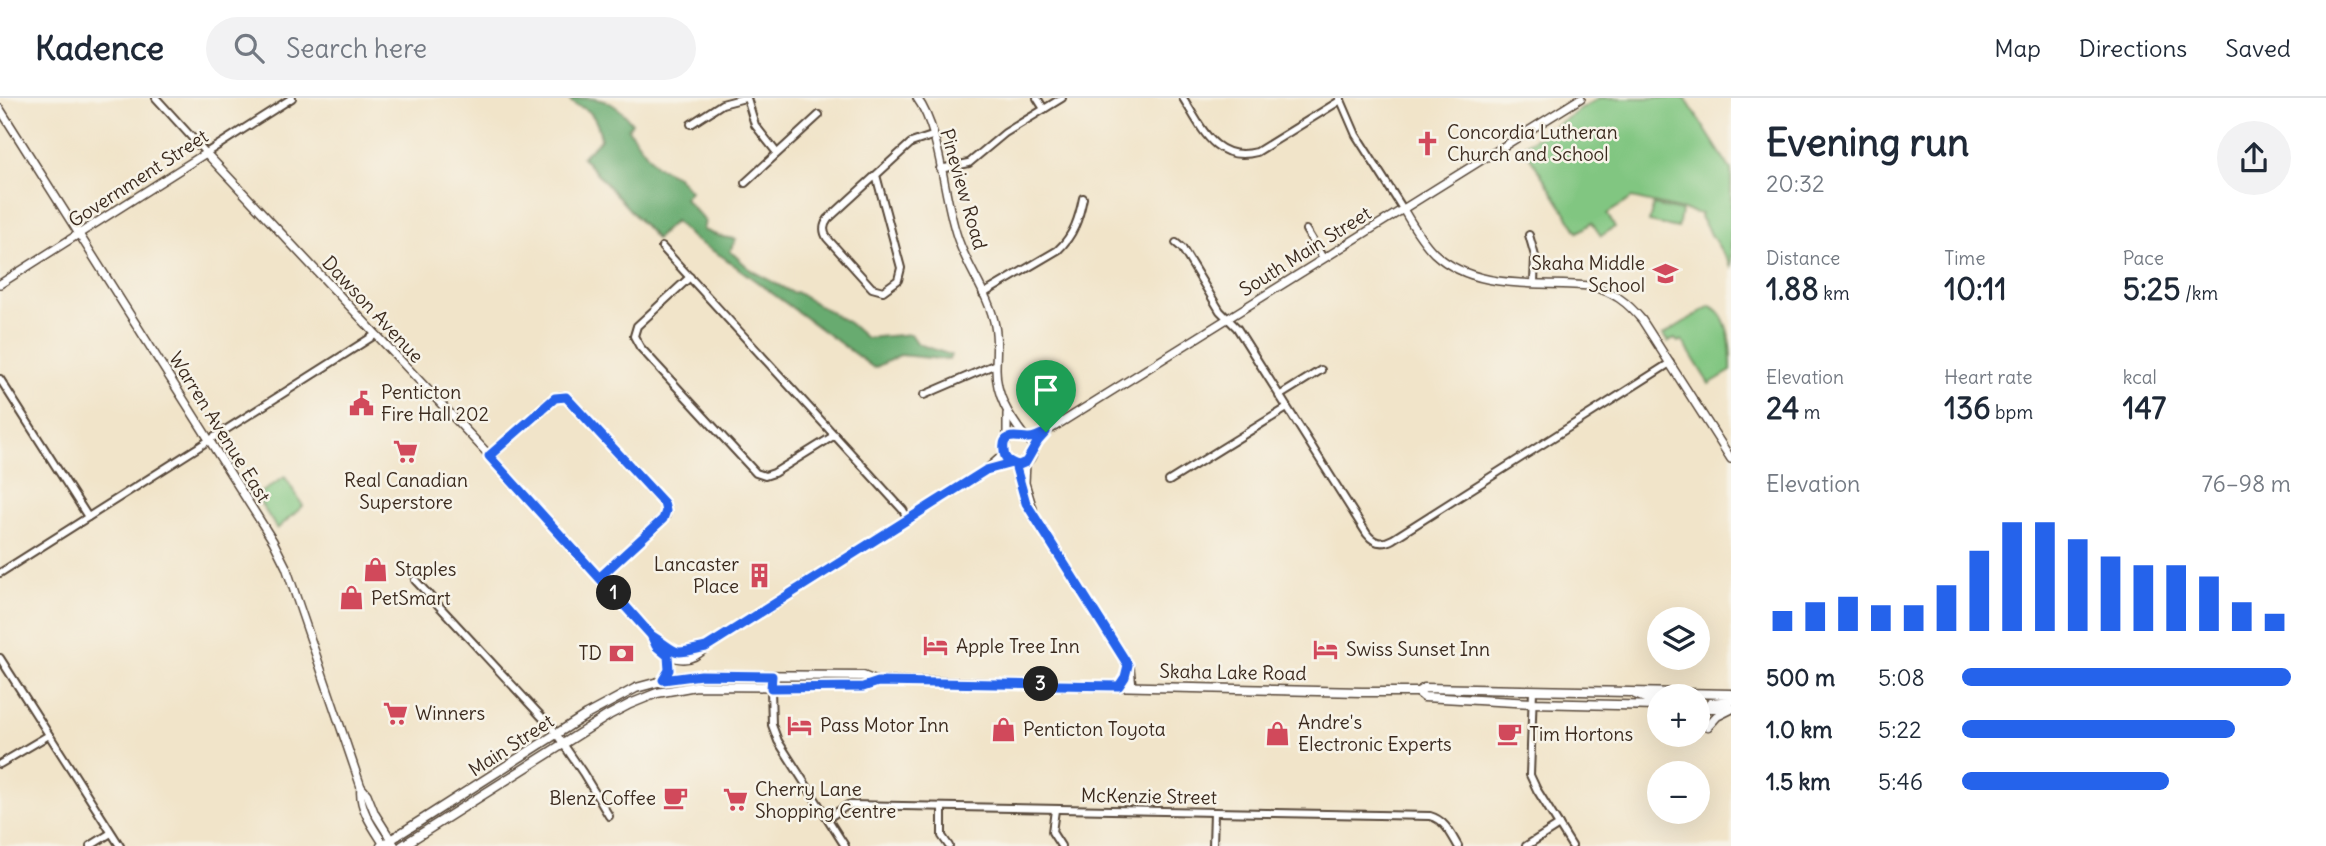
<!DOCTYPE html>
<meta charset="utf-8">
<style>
:root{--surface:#fff;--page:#f2f2f3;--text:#1f2937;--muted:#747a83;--line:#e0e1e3;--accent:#2563eb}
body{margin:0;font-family:Delius,sans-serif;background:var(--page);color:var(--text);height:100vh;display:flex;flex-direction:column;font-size:26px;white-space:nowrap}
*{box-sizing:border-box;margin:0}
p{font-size:23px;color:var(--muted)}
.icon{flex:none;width:38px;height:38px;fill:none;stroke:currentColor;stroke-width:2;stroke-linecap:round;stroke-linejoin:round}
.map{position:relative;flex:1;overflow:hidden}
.details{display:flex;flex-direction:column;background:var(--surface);width:595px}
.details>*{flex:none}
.controls{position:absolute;left:1647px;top:509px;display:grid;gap:14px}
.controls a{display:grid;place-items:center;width:63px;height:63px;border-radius:50%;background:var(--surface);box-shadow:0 7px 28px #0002;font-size:35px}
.pin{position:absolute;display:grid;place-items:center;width:60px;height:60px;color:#fff;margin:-72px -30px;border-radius:50% 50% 50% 0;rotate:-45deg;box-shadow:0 0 7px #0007}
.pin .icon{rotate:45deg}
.km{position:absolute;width:35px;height:35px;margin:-18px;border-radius:50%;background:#222;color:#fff;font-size:19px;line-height:35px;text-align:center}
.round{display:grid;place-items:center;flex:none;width:74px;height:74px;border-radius:37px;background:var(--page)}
.head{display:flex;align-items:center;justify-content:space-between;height:119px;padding:0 35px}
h1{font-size:38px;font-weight:800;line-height:52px}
.figures{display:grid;grid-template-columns:repeat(3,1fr);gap:10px;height:119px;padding:7px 35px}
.figures div{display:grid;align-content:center}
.figures b{font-size:30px;font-weight:800}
.figures small{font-size:19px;font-weight:400}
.figures p{font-size:19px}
.chart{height:196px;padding:14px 35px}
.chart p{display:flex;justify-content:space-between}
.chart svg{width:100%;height:126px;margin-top:7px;stroke:var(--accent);stroke-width:6}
ul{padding:0 35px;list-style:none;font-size:23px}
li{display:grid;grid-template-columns:112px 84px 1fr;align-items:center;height:52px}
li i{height:18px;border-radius:9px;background:var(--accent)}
header{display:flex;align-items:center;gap:42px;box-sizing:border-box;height:98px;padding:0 35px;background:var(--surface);border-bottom:2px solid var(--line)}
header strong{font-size:33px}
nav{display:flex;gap:38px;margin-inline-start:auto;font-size:24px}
.search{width:490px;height:63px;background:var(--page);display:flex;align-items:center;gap:18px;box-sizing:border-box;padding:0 24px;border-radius:38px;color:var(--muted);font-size:26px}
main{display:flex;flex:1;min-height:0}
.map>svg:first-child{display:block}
</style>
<header>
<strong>Kadence</strong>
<div class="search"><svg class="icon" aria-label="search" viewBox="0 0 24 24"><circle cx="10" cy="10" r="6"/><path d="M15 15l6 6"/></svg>Search here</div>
<nav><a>Map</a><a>Directions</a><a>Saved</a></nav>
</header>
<main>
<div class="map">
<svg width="1731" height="748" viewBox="0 0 1731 748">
<rect width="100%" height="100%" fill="#f7f3e8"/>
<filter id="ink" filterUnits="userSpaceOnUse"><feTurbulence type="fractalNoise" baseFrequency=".0143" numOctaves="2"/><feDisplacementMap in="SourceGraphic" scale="14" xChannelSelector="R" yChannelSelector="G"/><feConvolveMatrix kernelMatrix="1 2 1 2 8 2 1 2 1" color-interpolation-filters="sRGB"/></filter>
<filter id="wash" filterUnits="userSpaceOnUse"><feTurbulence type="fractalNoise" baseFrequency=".00686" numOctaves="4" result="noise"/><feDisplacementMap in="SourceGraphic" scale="28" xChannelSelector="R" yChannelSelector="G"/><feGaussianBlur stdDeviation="1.57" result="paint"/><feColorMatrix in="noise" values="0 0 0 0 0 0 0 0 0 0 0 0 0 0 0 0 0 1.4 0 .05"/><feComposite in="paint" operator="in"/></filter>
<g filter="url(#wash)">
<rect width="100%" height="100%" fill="#f1e4c9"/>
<g fill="#81c681" stroke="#5e7850" stroke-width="2">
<polygon points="1599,0 1685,0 1731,72 1731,168 1700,119 1701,116 1632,100 1607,116 1615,129 1601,138 1592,125 1578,134 1523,48"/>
<polygon points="1653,107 1681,113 1678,130 1649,124"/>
<path d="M1710 208C1731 217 1731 253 1731 273L1709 286 1682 242 1678 244 1675 241 1668 244 1663 237Z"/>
<polygon points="285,379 303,408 277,431 256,398"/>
</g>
<path fill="#68ab6f" stroke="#526a46" stroke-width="2" d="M568 0C601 0 613 0 632 25L628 31 656 68 677 78 690 93 684 100 705 123 703 132 722 139 736 141 730 153 752 173 793 195 796 194 849 225 866 240 911 236 918 246 951 257 949 262 900 257 874 270 723 159 693 141 675 123 656 141 582 59 601 41C599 29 595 15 583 10 575 7 573 7 568 0Z"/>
</g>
<g filter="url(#ink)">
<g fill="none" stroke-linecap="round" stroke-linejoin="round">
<defs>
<g id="minor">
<polyline points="156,0 206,55 292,0"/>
<polyline points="747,0 755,27 777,55"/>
<polyline points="1037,0 1044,11"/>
<path d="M1183 0C1202 30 1215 65 1257 54L1341 2"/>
<polyline points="1340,0 1356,37 1403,111"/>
<polyline points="691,26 722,6 745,0"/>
<polyline points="940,71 969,65 1005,35 1062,0"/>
<path d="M876 77 901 170 898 182 883 193 872 190 827 140C823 133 823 128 828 121L911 45 932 38"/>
<polyline points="745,85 819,17"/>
<polyline points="1306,132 1323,160"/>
<polyline points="1529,137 1535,158 1534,185"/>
<path d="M1176 145 1182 150 1220 213 1237 230 1367 436C1374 445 1382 447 1393 441L1670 265"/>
<polyline points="662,149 903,412 908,421"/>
<polyline points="690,179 637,228 634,238 640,249 756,375 765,378 774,375 835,337"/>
<path d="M983 196 1058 152C1074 137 1079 120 1083 100"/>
<polyline points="0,281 88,419"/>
<polyline points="924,297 996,266"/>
<polyline points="1279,298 1321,272"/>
<polyline points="490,358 555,300 561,298 569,301 664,405 666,417 600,479"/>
<polyline points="1169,383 1287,310"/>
<polyline points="0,475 375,237"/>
<polyline points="415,482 553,631 583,675 609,718"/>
<polyline points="0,560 120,748"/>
<polyline points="771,590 772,627 778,643 845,748"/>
<polyline points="1533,592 1530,677 1537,692 1572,748"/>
<polyline points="0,666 49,637"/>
<polyline points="942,710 942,738 949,748"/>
<polyline points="1055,712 1052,734 1061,748"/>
<path d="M828 720 848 707 1430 718C1445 722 1451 736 1458 748"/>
<polyline points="90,748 111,735"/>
<polyline points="1213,748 1214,714"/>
<polyline points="1526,748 1559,727"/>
</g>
<g id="tertiary">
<path d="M917 0C942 34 943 103 959 144 969 172 990 199 995 228 998 242 996 257 996 271 996 298 1009 318 1025 339"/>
<path d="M0 11 273 443 286 469 361 689C358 710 374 731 385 748"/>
<path d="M1403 111C1412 126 1421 142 1434 155 1476 194 1538 183 1590 188 1613 193 1628 205 1642 222L1731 361"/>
<polyline points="0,186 206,55 490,358 651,537 674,554 687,555 706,549"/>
<polyline points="1007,316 1007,342"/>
<circle cx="1018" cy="352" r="15"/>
<polyline points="1028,341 1046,334 1581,0"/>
<polyline points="1026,364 1025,385 1033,411"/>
<polyline points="1015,366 1026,405 1130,570 1132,588"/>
<path d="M651 538C662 561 688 570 706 549L986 372 1004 356"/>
<polyline points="1119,588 1125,579 1127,568"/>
<polyline points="361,689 367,696 375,716 395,748"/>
</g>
<g id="secondary">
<polyline points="663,582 669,572 668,558"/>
<polyline points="1418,594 1424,599 1532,605 1659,608"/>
<polyline points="1635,596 1645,600 1659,601"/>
<polyline points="1698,610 1731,610"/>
<polyline points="1708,610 1711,605 1731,603"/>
<polyline points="1708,628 1717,618 1731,611"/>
<polyline points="381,748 586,617 636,590 673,580 701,577 863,578 878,584"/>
<polyline points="402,748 609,617 630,606 657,595 696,588 863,589 878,584 933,584 1362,594 1418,594 1424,590 1731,596"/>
</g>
</defs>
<use href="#minor" stroke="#564638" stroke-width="10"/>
<use href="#tertiary" stroke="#564638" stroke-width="10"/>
<use href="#secondary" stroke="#564638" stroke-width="11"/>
<use href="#minor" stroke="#fff" stroke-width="6"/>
<use href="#tertiary" stroke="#fff" stroke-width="7"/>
<use href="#secondary" stroke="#fff" stroke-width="8"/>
</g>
</g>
<g fill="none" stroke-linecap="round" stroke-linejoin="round" filter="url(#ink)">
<defs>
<path id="route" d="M1046 334 1038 343 1026 364 1019 367 1012 365 986 372 706 549C670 557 682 557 651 537L489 358 555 300 566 299 664 405 666 413 663 421 600 479 651 537 656 548 668 558 669 572 663 582 701 577 772 578 771 590 863 589 878 584 1119 588 1125 579 1128 567 1026 405 1015 366C1009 363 1004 361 1004 353 1001 332 1021 341 1029 340 1034 340 1042 336 1046 334"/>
</defs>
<use href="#route" stroke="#fff" stroke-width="14"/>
<use href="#route" stroke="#2563eb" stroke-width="9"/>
</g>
<defs>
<symbol id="church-bare" viewBox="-9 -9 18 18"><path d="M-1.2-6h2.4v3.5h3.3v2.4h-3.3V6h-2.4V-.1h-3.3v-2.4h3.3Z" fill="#d1495b" stroke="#f7f3e8" stroke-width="2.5" paint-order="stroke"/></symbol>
<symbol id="school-bare" viewBox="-9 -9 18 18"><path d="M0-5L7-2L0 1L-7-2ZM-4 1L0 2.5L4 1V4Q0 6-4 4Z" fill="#d1495b" stroke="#f7f3e8" stroke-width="2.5" paint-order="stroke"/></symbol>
<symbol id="civic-bare" viewBox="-9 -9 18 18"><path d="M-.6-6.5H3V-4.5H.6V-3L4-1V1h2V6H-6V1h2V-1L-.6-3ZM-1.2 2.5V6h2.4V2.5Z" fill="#d1495b" stroke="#f7f3e8" stroke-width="2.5" paint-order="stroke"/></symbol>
<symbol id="supermarket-bare" viewBox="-9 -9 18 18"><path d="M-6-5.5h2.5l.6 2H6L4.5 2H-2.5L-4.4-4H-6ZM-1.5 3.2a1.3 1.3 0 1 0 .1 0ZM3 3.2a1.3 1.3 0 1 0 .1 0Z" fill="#d1495b" stroke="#f7f3e8" stroke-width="2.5" paint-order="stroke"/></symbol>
<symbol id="shop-bare" viewBox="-9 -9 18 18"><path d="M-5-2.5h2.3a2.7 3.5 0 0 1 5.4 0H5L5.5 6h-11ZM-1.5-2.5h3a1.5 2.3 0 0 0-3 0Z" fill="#d1495b" stroke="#f7f3e8" stroke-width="2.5" paint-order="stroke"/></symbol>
<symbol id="building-bare" viewBox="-9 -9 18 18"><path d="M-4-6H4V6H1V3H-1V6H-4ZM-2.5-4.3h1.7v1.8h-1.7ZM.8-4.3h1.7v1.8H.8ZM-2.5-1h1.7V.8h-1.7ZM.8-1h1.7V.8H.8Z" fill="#d1495b" stroke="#f7f3e8" stroke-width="2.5" paint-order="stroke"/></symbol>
<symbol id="hotel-bare" viewBox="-9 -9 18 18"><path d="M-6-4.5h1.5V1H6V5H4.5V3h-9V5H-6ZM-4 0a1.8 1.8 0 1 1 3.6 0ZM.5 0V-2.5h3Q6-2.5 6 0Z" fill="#d1495b" stroke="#f7f3e8" stroke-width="2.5" paint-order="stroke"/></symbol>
<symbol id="bank-bare" viewBox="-9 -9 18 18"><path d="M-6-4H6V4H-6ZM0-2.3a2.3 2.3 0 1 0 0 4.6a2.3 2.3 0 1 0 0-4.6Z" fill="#d1495b" stroke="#f7f3e8" stroke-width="2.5" paint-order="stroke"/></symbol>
<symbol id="cafe-bare" viewBox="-9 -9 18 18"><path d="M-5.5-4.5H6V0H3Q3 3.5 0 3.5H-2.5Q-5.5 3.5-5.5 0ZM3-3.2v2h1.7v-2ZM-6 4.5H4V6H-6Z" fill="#d1495b" stroke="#f7f3e8" stroke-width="2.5" paint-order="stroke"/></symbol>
</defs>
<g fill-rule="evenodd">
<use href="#church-bare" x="1410" y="28" width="35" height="35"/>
<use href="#school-bare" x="1648" y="158" width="35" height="35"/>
<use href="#civic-bare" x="344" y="288" width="35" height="35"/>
<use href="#supermarket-bare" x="388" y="336" width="35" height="35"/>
<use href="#shop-bare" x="358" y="454" width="35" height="35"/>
<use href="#building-bare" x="742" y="460" width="35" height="35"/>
<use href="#shop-bare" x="334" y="482" width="35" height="35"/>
<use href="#hotel-bare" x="918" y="530" width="35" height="35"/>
<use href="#hotel-bare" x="1308" y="534" width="35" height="35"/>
<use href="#bank-bare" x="604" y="538" width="35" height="35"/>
<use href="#supermarket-bare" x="378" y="598" width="35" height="35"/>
<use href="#hotel-bare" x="782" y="610" width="35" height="35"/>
<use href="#shop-bare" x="986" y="614" width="35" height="35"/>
<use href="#shop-bare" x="1260" y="618" width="35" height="35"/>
<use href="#cafe-bare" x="1492" y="618" width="35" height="35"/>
<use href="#cafe-bare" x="658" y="682" width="35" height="35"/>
<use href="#supermarket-bare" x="718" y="684" width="35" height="35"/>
</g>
<g text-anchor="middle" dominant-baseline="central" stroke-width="5" stroke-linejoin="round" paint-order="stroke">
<g font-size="19" fill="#3b2a1e" stroke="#f7f3e8" text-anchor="start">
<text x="1447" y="34">Concordia Lutheran<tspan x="1447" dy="22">Church and School</tspan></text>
<text x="1645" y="165" text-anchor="end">Skaha Middle<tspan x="1645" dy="22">School</tspan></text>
<text x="381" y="294">Penticton<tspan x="381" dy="22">Fire Hall 202</tspan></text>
<text x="406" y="382" text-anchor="middle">Real Canadian<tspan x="406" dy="22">Superstore</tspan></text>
<text x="739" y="466" text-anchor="end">Lancaster<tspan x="739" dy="22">Place</tspan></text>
<text x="395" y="471">Staples</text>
<text x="371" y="500">PetSmart</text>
<text x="956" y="548">Apple Tree Inn</text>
<text x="1346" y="551">Swiss Sunset Inn</text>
<text x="602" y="555" text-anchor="end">TD</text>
<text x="415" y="615">Winners</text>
<text x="1298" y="624">Andre's<tspan x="1298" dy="22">Electronic Experts</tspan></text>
<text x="820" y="627">Pass Motor Inn</text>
<text x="1023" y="631">Penticton Toyota</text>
<text x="1529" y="636">Tim Hortons</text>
<text x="755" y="691">Cherry Lane<tspan x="755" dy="22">Shopping Centre</tspan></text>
<text x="656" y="700" text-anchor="end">Blenz Coffee</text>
</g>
<g font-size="19" fill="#3b2a1e" stroke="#f7f3e8">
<text transform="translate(138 80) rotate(-33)">Government Street</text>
<text transform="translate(964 91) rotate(74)">Pineview Road</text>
<text transform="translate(1305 153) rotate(-32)">South Main Street</text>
<text transform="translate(373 211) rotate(47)">Dawson Avenue</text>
<text transform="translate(220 329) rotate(58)">Warren Avenue East</text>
<text transform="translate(1233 574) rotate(1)">Skaha Lake Road</text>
<text transform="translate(511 647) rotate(-33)">Main Street</text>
<text transform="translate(1149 698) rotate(1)">McKenzie Street</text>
</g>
</g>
</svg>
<div class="controls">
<a><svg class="icon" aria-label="layers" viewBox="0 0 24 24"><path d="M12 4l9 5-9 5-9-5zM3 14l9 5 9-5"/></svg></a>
<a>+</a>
<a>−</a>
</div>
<div class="pin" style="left:1046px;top:334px;background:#1e9e55"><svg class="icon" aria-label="arrive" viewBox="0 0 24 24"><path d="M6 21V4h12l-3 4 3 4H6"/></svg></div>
<b class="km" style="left:614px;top:495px">1</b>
<b class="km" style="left:1041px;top:586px">3</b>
</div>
<section class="details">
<div class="head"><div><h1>Evening run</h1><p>20:32</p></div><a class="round"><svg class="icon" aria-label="share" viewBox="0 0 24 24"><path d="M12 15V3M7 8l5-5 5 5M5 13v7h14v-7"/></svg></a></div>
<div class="figures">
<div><p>Distance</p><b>1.88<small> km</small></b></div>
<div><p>Time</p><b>10:11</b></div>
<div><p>Pace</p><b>5:25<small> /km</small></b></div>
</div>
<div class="figures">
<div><p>Elevation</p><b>24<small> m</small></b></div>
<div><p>Heart rate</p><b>136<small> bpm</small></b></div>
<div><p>kcal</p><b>147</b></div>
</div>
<div class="chart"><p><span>Elevation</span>76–98 m</p>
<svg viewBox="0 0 160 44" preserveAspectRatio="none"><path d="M5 44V37M15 44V34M25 44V32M35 44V35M45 44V35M55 44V28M65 44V16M75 44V6M85 44V6M95 44V12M105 44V18M115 44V21M125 44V21M135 44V25M145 44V34M155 44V38"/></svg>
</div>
<ul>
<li><b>500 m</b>5:08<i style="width:100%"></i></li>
<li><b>1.0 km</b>5:22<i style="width:83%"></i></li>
<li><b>1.5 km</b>5:46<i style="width:63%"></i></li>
</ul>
</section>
</main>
